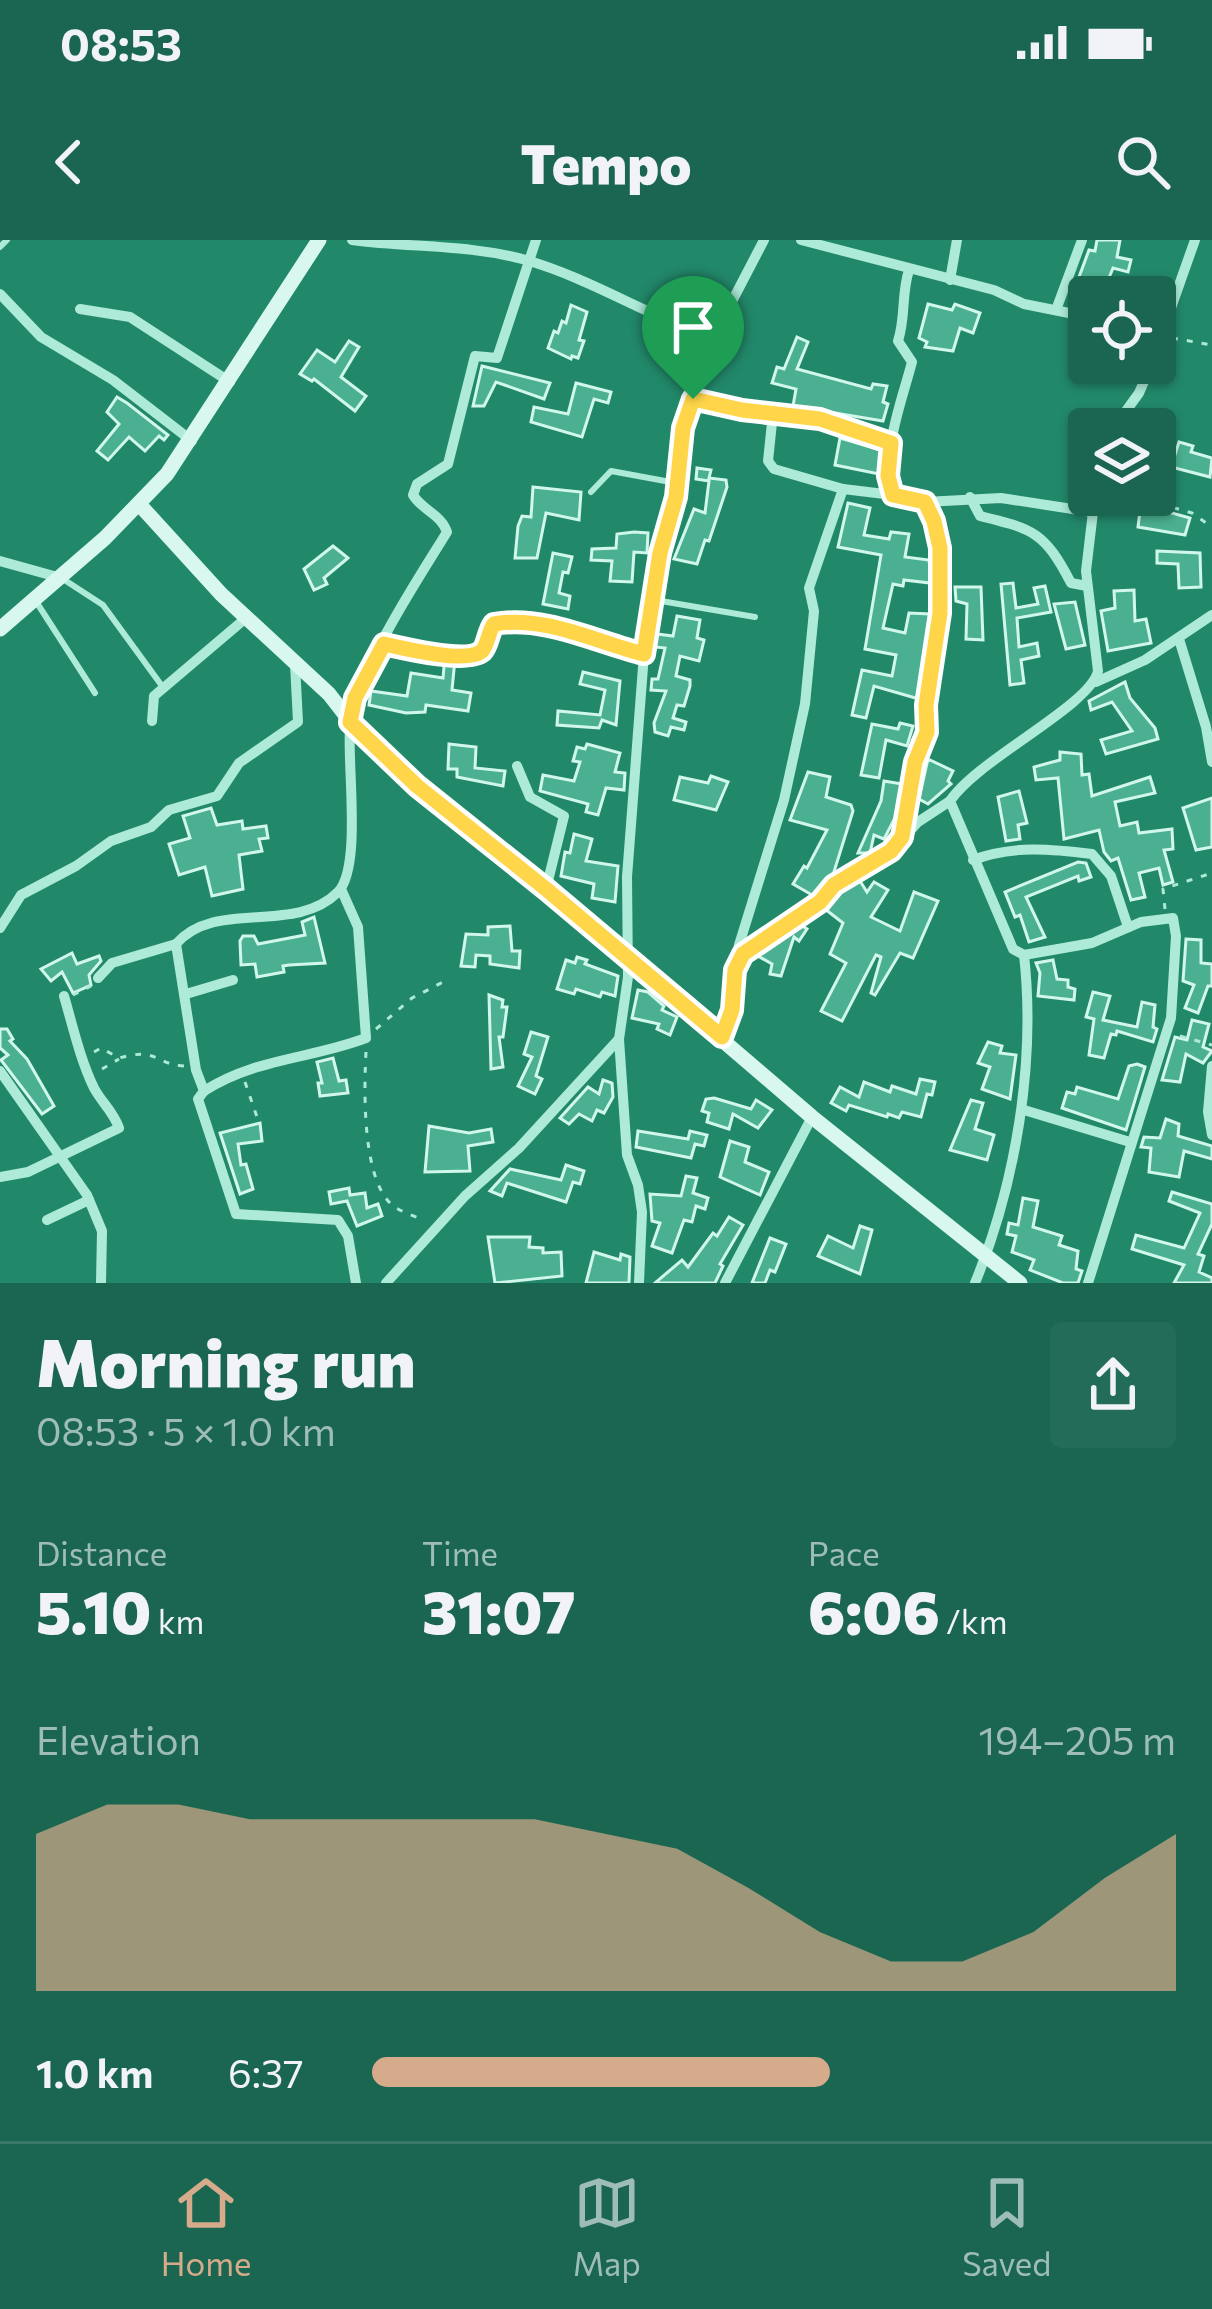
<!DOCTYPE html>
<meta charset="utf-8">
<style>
:root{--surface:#1a6650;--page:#236c57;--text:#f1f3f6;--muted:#9fbdb7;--line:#387a67;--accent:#d6ab8b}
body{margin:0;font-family:Commissioner,sans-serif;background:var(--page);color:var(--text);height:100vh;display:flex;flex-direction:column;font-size:45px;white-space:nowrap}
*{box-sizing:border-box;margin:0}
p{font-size:39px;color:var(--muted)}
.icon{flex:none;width:66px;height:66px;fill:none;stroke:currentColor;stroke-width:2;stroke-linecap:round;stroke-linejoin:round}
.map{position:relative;height:1043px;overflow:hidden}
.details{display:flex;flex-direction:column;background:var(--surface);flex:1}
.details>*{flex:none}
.tools{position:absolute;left:1068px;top:36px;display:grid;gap:24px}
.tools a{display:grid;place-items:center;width:108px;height:108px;border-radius:12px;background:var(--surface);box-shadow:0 3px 9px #0004;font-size:60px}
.pin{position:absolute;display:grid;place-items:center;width:102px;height:102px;color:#fff;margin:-123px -51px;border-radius:50% 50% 50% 0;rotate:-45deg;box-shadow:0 0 12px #0007}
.pin .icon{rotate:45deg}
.round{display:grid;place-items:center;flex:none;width:126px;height:126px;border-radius:12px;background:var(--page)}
.summary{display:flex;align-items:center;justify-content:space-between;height:204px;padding:0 36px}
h1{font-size:66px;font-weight:800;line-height:90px}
.stats{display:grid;grid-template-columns:repeat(3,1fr);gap:18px;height:204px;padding:12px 36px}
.stats div{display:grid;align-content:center}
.stats b{font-size:60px;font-weight:800}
.stats small{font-size:33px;font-weight:400}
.stats p{font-size:33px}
.chart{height:336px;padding:24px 36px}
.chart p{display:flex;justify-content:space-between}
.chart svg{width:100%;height:216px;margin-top:12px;fill:var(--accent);opacity:.7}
ul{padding:0 36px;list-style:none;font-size:39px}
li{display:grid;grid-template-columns:192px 144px 1fr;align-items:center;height:90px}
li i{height:30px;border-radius:15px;background:var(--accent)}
.status{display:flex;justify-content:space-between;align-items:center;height:84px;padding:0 60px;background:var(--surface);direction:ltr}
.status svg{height:33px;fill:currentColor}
header{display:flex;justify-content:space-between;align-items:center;height:156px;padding:0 36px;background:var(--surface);font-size:54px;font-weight:800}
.dock{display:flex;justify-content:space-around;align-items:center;height:168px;border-top:3px solid var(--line);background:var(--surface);font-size:33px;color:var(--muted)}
.dock a{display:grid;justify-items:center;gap:6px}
.dock .selected{color:var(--accent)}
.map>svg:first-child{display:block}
</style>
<div class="status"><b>08:53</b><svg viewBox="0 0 49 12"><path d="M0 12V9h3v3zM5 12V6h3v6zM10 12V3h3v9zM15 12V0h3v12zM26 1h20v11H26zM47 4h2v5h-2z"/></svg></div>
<header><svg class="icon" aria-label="back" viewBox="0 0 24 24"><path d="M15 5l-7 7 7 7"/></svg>Tempo<svg class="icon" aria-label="search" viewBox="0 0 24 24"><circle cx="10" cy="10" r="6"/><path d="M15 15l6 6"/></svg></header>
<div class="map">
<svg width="1212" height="1043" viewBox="0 0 1212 1043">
<rect width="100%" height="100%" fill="#22886a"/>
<g fill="#4bb091" stroke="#d1f7ec" stroke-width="3">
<polygon points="1097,0 1120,0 1117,17 1131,20 1128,32 1113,28 1104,50 1096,47 1085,61 1072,56 1089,10 1095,11"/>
<polygon points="928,64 952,70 955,64 980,73 973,93 960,88 953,111 925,107 927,102 919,98"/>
<polygon points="571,65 587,72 579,100 584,101 578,118 572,116 571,119 548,108 554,91 558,93 562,81 566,83"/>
<polygon points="797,97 808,102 797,129 871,149 873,144 887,146 883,162 888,164 883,181 793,166 796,149 772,143 777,127 784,129"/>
<polygon points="349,101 359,107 341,137 366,156 355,171 314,139 312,141 300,134 317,110 335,122"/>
<polygon points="482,126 550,143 544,159 496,142 484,166 473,166"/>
<polygon points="576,143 611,152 608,163 594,159 582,197 531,182 534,167 568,174"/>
<polygon points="117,157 127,163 168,195 164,200 159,196 145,211 129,197 108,220 97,211 119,184 107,172"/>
<polygon points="840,198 881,210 879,234 835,225"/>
<polygon points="1179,202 1193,206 1191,212 1212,218 1210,237 1171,227"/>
<polygon points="697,228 711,230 709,238 726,240 727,247 709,301 705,300 697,324 674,319 694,269 705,273 709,241 696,239"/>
<polygon points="533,247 581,252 579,280 546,273 537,318 515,318 518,286 522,276 531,277"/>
<polygon points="1142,255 1164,255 1161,270 1190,278 1185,295 1138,287"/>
<polygon points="848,263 870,268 864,295 889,299 891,292 909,294 905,317 929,320 931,337 930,343 904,340 903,346 893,344 883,388 905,393 909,373 930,374 919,459 874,446 866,478 852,475 862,430 892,436 896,415 865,409 881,315 838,307"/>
<polygon points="634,292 648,293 647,313 634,312 632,342 610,341 612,321 591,320 592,309 616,308 617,294"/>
<polygon points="333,306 348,318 324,338 327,344 314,350 304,329"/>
<polygon points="1157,311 1200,313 1201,347 1179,348 1178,324 1157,323"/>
<polygon points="553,313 572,317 568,333 563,332 559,353 570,356 568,369 543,364"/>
<polygon points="1013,343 1016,368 1038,364 1034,348 1045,346 1051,372 1017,378 1019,407 1037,403 1039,416 1021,420 1024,443 1010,445 1001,344"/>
<polygon points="955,347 981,347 983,400 966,399 967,364 956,361"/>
<polygon points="1134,350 1135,381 1146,379 1151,403 1108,411 1101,371 1115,368 1114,351"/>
<polygon points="1075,362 1085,405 1066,409 1054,364"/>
<polygon points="677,376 700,380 697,398 704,400 699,421 680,416 676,436 690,440 690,446 684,466 677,465 673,478 686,482 684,490 671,487 668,496 655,492 654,483 666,451 651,450 652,439 658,439 665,408 655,407 657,394 673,396"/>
<polygon points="445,416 455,419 452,450 471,453 468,471 426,465 425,472 406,473 369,465 371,451 407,456 411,433 443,438"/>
<polygon points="583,432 620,441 616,485 602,480 599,488 557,485 558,471 600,475 605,450 580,444"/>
<polygon points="1125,442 1130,458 1155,488 1158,499 1106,514 1101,500 1132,491 1112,462 1091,470 1089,461"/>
<polygon points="900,483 913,486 907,506 886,500 879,538 861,535 872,484 898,489"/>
<polygon points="449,504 476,507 475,528 505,531 503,546 457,537 457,529 448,529"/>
<polygon points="587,504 620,513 615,532 625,533 624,550 606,548 598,575 586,572 588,564 540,551 543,535 574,541 580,522 573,521 577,507 585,509"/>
<polygon points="1060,512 1081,514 1082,535 1089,534 1092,556 1150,537 1155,553 1115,562 1120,586 1137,582 1139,593 1172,589 1173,609 1164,610 1173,642 1163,645 1159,628 1139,633 1145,657 1131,660 1118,618 1111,621 1104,612 1099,590 1064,599 1058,538 1036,540 1034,527 1060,520"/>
<polygon points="928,519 953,531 948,541 951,544 928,564 919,559"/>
<polygon points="808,532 830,537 826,557 851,565 853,571 833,635 812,655 793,644 804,626 807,628 827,590 790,580"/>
<polygon points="711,536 728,542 716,570 674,560 680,537 708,543"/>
<polygon points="884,541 902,544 896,576 884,599 874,595 870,613 858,613 881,561"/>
<polygon points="1019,551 1027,583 1018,585 1020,599 1006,601 998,557"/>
<polygon points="1212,558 1212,607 1196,610 1183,568"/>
<polygon points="211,568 217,585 242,581 243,589 266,586 268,598 259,599 262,611 239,615 243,649 212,656 205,627 179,635 169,604 190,598 183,576"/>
<polygon points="574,594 592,599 586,621 618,626 615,662 592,658 594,644 561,636 565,612 570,613"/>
<polygon points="1078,622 1086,623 1091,637 1079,641 1078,636 1026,657 1045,697 1029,702 1020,675 1015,677 1005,652"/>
<polygon points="860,641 867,652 874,642 888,650 871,677 900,691 914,652 938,661 913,718 900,713 875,755 871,753 881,717 876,715 842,781 821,771 846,723 830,714 843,683 825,669 840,653"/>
<polygon points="314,677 325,723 289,725 283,726 284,732 257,737 255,724 241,725 240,701 243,696 254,696 258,704 305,695 302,682"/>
<polygon points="801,685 807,689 799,701 794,697 781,736 770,734 772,724 758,716"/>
<polygon points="510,686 512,711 520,711 519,728 490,724 490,716 476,715 475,727 461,726 466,694 488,695 488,687"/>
<polygon points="1186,699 1201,700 1201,723 1212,724 1212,746 1208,746 1198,773 1185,768 1194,745 1183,741"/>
<polygon points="72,713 77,724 99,716 101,721 89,735 91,745 73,753 62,732 51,741 41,729"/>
<polygon points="577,717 587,720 585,724 618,736 615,756 602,752 600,757 576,749 574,754 557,749 566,720 575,723"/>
<polygon points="1053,720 1057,739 1068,740 1068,747 1075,749 1074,760 1038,756 1040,733 1036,723"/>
<polygon points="638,750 648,752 664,766 662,770 677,777 670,795 657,789 659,784 632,778"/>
<polygon points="1093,752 1110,756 1103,780 1137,787 1142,762 1155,765 1153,787 1157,789 1153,802 1117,791 1116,795 1111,794 1104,818 1089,815 1094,779 1086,777"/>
<polygon points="489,755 503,760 502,767 507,767 503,797 499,797 503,827 491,829"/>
<polygon points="1192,780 1209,784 1203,807 1212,811 1203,823 1186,814 1180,842 1162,840 1175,797 1187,800"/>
<polygon points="0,789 7,789 13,799 10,801 27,819 54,866 42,874 1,820 8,815 0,808"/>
<polygon points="531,792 548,797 536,836 542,839 535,854 518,846 532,817 524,814"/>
<polygon points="988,802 1002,806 1000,813 1016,815 1010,859 982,849 990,827 978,823"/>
<polygon points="333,818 339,841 346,840 348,853 320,856 318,843 322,843 317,822"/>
<polygon points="1137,824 1145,827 1126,890 1062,868 1067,852 1075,854 1077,847 1118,859 1129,826"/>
<polygon points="920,839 935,842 932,855 927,854 921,877 902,872 899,878 888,874 887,877 849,865 846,871 831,863 840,847 859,857 864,842 890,852 892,846 916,854"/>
<polygon points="603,840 612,843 613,857 604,873 597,870 592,881 579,874 569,884 560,878 588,847 599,854"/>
<polygon points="714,858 751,869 756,860 772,870 758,888 733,874 729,889 707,882 709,873 702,871 706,859"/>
<polygon points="971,860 983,863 975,889 994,895 987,920 950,910"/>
<polygon points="1166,879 1179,884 1178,896 1212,906 1212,919 1184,911 1179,937 1149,932 1151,908 1141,907 1144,897 1160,898"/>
<polygon points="260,883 262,901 238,904 241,925 246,924 253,949 240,954 220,893"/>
<polygon points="429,886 469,893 491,889 493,902 468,906 470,931 425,932"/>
<polygon points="638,891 688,899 690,891 707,895 704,906 695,904 691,918 636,907"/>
<polygon points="730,901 749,907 745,922 769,932 760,955 720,937"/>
<polygon points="566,925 584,931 580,944 573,942 566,962 507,943 502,956 490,951 510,929 561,940"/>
<polygon points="686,936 697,938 693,953 708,958 705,969 696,966 692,982 684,980 672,1013 652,1006 660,983 652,981 650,954 681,956"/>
<polygon points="349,948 350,955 365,953 367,968 378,964 382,976 357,986 347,961 331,964 329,952"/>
<polygon points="1172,952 1212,964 1212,984 1198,1014 1204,1016 1199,1032 1212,1038 1212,1043 1174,1043 1184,1025 1132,1009 1136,995 1184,1008 1200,973 1169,961"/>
<polygon points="1023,958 1038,961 1033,987 1062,996 1059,1005 1078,1011 1076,1029 1082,1031 1078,1043 1063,1043 1030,1030 1034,1020 1012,1012 1016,996 1007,994 1009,983 1018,985"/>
<polygon points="729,977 743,985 720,1024 723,1026 715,1043 655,1043 682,1020 688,1027 713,993 717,996"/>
<polygon points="860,986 872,990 860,1034 818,1016 828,996 853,1008"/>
<polygon points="488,997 530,997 529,1007 543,1008 543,1013 561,1012 562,1036 495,1043"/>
<polygon points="770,998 786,1004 775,1032 770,1030 765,1043 752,1043"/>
<polygon points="594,1012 620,1020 621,1014 630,1017 629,1043 586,1043"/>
</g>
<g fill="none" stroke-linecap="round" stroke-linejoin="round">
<g stroke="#adead7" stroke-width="3" stroke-dasharray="6 9" stroke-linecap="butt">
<polyline points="1172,98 1212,105"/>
<polyline points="1130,255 1192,273 1212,287"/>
<polyline points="391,405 435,416 453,414"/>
<polyline points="1165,669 1163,649 1212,633"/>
<polyline points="73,755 91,746"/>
<polyline points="376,789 412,758 449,739"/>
<polyline points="1180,796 1212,805"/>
<path d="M94 812 101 808 119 818C158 807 154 824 184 826"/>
<path d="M366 812C364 849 362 935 390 963 398 971 414 976 424 980"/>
<polyline points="102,829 119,819"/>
<polyline points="245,842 258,880"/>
</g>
<g stroke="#adead7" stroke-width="6">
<polyline points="0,7 7,0"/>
<polyline points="591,252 611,231 676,243"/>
<polyline points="63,339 103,365 162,446"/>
<polyline points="655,360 755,377"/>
<polyline points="37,363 95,453"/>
</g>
<g stroke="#adead7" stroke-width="10">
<path d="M352 0C411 8 468 4 526 20 592 39 649 77 713 98"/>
<polyline points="801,0 994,50 1024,64 1089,77"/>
<polyline points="950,40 957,0"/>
<polyline points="0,54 41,97 113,140 192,201"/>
<polyline points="80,69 130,77 230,142"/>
<polyline points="1056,70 1082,0"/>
<polyline points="1155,113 1195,0"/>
<polyline points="693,159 742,170 820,179 891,203"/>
<polyline points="773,173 768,221 774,229 843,249 893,255"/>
<polyline points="1113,189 1139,153 1152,123"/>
<path d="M970 257 980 276C1033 289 1044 291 1071 343L1087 346"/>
<polyline points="925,262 1001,258 1092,272"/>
<polyline points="0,321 61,338"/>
<polyline points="1179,399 1206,487 1212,522"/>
<path d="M463 414 482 411 494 384C544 374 596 402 644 414"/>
<polyline points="1096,442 1145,420 1212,375"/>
<polyline points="152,481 154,456 246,378"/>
<polyline points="517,526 530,557 564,576 546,649"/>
<path d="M902 597C917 509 966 344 925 262L893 255C881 212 901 164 912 122L898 101C906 76 901 55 909 30"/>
<path d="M973 620C1012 605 1052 609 1092 614L1111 636 1128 687"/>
<polyline points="0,688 21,655 76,626 111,601 151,587 169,570 217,556 239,523 298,482 295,424"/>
<polyline points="1024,715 1092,703 1141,682 1173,678 1176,696 1171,778 1088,1043"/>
<polyline points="739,721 759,701 820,661 834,645 891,612 918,582 950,561"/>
<polyline points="98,738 112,723 176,704"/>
<polyline points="186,754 233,740"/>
<polyline points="722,797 732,769 739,705 784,560 805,464 814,371 809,348 843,249"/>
<polyline points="1212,826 1208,872 1212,895"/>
<polyline points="0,831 87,955 102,991 101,1043"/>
<path d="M204 851C255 818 311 819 366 798L358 687 341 649"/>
<polyline points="1024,870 1130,902"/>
<path d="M0 937 28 932 119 888C113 871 102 863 94 848 80 819 73 787 64 756"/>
<polyline points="47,980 89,960"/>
<path d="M356 1043 348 996 338 980 236 974 198 859 204 851 196 830 176 704C216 658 294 696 338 652 362 627 347 525 350 489 355 433 417 341 447 292 441 274 423 271 413 255L417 244 448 224 475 116 497 118 536 0"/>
<polyline points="386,1043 465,956 519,908 619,799"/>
<polyline points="639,1043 642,972 638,945 627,915 619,799 628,737 627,637 644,414 660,313 676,257 683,188 713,98 764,0"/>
<polyline points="725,1043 812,877"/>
<path d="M975 1043C1016 943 1036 822 1024 715L1013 709 950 561C978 519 1090 466 1098 431L1086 331 1095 255"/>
</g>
<g stroke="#d8f8ef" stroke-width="15">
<polyline points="139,264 221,354 329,454 350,481 417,546 546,649 812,877 1020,1043"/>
<polyline points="0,389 105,298 167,234 319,0"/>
</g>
</g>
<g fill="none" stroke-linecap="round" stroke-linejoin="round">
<defs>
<path id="route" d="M693 159 742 170 820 179 891 203 888 236 893 255 925 262 934 281 940 308V373L926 465 927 492 915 522 902 597 891 611 834 645 820 662 743 714 735 730 732 770 722 797 546 649 417 546 350 482 355 458 384 404C402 408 467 424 482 411 488 405 488 392 494 384 544 375 596 402 644 414L660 313 676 257 683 188Z"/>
</defs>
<use href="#route" stroke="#fff" stroke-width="24"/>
<use href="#route" stroke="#ffd54a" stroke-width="15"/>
</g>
</svg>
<div class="tools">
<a><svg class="icon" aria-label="locate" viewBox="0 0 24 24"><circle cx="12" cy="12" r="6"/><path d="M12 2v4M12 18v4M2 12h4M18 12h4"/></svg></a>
<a><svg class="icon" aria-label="layers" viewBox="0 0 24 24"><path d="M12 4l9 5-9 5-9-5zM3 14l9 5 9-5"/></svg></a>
</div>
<div class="pin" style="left:693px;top:159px;background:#1e9e55"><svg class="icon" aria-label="arrive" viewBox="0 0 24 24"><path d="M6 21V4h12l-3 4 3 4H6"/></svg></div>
</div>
<section class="details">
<div class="summary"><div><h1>Morning run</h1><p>08:53 · 5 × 1.0 km</p></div><a class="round"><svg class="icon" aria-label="share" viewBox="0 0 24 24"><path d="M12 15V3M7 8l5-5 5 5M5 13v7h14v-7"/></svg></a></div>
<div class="stats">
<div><p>Distance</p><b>5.10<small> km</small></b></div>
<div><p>Time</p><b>31:07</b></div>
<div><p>Pace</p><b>6:06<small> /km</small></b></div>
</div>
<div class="chart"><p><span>Elevation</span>194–205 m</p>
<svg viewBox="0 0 160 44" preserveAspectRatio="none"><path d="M0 44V12L10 6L20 6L30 9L40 9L50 9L60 9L70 9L80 12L90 15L100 23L110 32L120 38L130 38L140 32L150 21L160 12V44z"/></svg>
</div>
<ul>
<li><b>1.0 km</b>6:37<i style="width:57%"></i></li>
</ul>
</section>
<nav class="dock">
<a class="selected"><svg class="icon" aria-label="home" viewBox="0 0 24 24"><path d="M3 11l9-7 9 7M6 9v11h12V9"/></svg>Home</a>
<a><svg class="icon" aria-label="map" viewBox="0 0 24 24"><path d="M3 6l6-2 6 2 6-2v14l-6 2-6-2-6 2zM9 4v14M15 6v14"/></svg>Map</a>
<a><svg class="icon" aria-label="saved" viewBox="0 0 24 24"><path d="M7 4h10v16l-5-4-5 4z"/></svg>Saved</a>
</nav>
